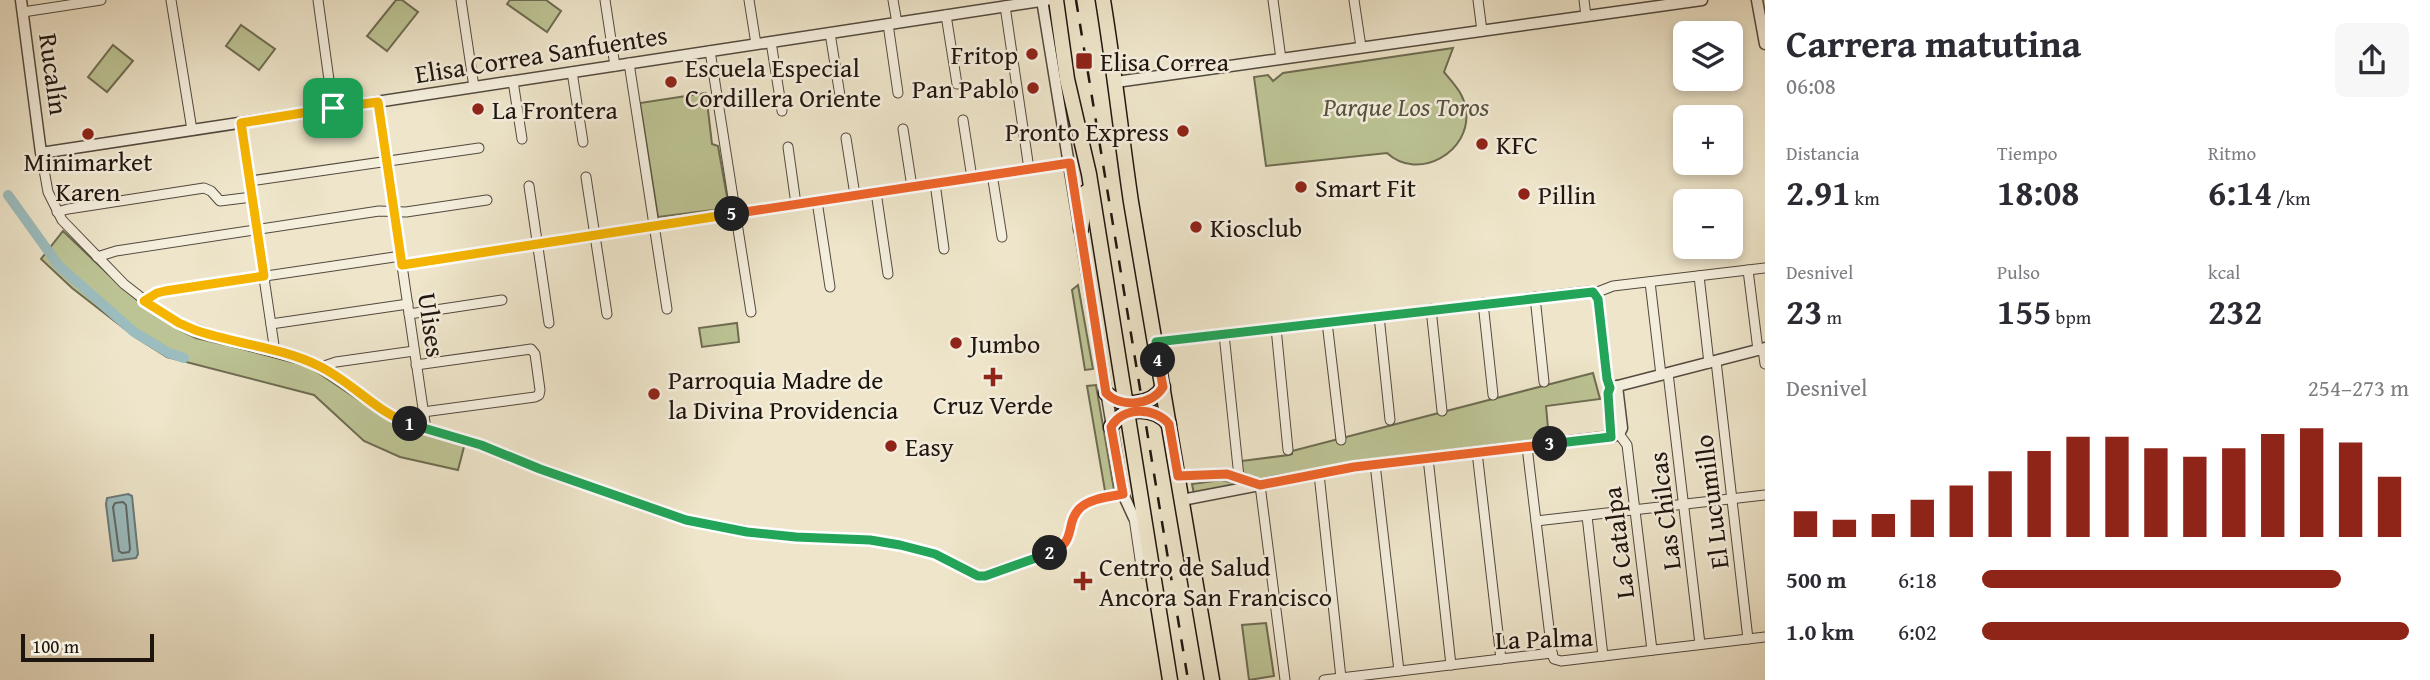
<!DOCTYPE html>
<html lang="es">
<meta charset="utf-8">
<style>
:root{--surface:#fff;--page:#f7f7f7;--text:#2b2b33;--muted:#7c7c81;--accent:#8f2418}
body{margin:0;font-family:"Gentium Book Plus",serif;background:var(--page);color:var(--text);height:100vh;display:flex;flex-direction:column;font-size:26px;white-space:nowrap}
*{box-sizing:border-box;margin:0}
p{font-size:23px;color:var(--muted)}
.icon{flex:none;width:38px;height:38px;fill:none;stroke:currentColor;stroke-width:2;stroke-linecap:round;stroke-linejoin:round}
.map{position:relative;flex:1;overflow:hidden}
.drawer{display:flex;flex-direction:column;background:var(--surface);width:665px}
.drawer>*{flex:none}
.buttons{position:absolute;left:1673px;top:21px;display:grid;gap:14px}
.buttons a{display:grid;place-items:center;width:70px;height:70px;border-radius:10px;background:var(--surface);box-shadow:0 4px 10px #0003;font-size:35px}
.scale{position:absolute;left:21px;bottom:18px;width:133px;box-sizing:border-box;padding-left:7px;border:4px solid #1f150f;border-top:0;font-size:19px;line-height:24px;white-space:nowrap;color:#1f150f;-webkit-text-stroke:5px #f4eedd;paint-order:stroke}
.pin{position:absolute;display:grid;place-items:center;width:60px;height:60px;color:#fff;margin:-30px;border-radius:14px;box-shadow:0 4px 10px #0006}
.km{position:absolute;width:35px;height:35px;margin:-18px;border-radius:50%;background:#222;color:#fff;font-size:19px;line-height:35px;text-align:center}
.round{display:grid;place-items:center;flex:none;width:74px;height:74px;border-radius:10px;background:var(--page)}
.overview{display:flex;align-items:center;justify-content:space-between;height:119px;padding:0 21px}
h1{font-size:38px;font-weight:700;line-height:52px}
.figures{display:grid;grid-template-columns:repeat(3,1fr);gap:10px;height:119px;padding:7px 21px}
.figures div{display:grid;align-content:center}
.figures b{font-size:35px;font-weight:700}
.figures small{font-size:19px;font-weight:400}
.figures p{font-size:19px}
.chart{height:196px;padding:14px 21px}
.chart p{display:flex;justify-content:space-between}
.chart svg{width:100%;height:126px;margin-top:7px;stroke:var(--accent);stroke-width:6}
ul{padding:0 21px;list-style:none;font-size:23px}
li{display:grid;grid-template-columns:112px 84px 1fr;align-items:center;height:52px}
li i{height:18px;border-radius:9px;background:var(--accent)}
main{display:flex;flex:1;min-height:0}
.map>svg:first-child{display:block}
</style>
<main>
<div class="map">
<svg width="1765" height="680" viewBox="0 0 1765 680">
<rect width="100%" height="100%" fill="#eee5ca"/>
<filter id="stains"><feTurbulence type="fractalNoise" baseFrequency=".00286" numOctaves="4"/><feColorMatrix values="0 0 0 0 .2 0 0 0 0 .09 0 0 0 0 .02 0 0 0 .5 -.17"/></filter>
<radialGradient id="worn" r=".72"><stop offset=".6" stop-color="#630" stop-opacity="0"/><stop offset="1" stop-color="#630" stop-opacity=".3"/></radialGradient>
<g fill="#bcc394" stroke="#6e6c52" stroke-width="2">
<polygon points="396,0 402,0 418,12 387,51 367,36"/>
<polygon points="510,0 546,0 561,11 547,32 507,4"/>
<polygon points="241,25 275,49 259,70 226,46"/>
<polygon points="113,45 133,61 107,92 88,77"/>
<path d="M1453 48 1444 72C1454 84 1464 94 1466 110 1472 152 1418 182 1387 153L1266 166 1254 77 1268 75 1273 81 1283 73Z"/>
<polygon points="706,93 712,144 718,146 729,208 658,217 640,103"/>
<polygon points="63,231 108,274 177,329 196,338 291,360 311,368 402,429 465,443 458,470 400,457 364,441 314,395 167,357 135,337 72,288 41,259"/>
<polygon points="1078,285 1093,369 1085,370 1072,290"/>
<polygon points="737,323 739,342 702,347 699,328"/>
<polygon points="1593,373 1600,399 1546,406 1549,439 1345,464 1251,480 1247,474 1242,472 1241,461 1289,455 1292,454 1292,451"/>
<polygon points="1096,385 1114,490 1105,491 1087,386"/>
<polygon points="1221,480 1244,485 1194,494 1192,484"/>
<polygon points="1266,623 1274,676 1249,680 1242,625"/>
</g>
<polygon fill="#9cbdbf" stroke="#6a7a79" stroke-width="2" points="128,494 132,496 138,554 136,558 113,561 106,504 107,498"/>
<g fill="none" stroke-linecap="round" stroke-linejoin="round">
<polygon stroke="#5e6967" stroke-width="2" points="123,502 126,505 130,549 129,552 122,553 119,551 113,507 115,503"/>
<polyline stroke="#9cbdbf" stroke-width="10" points="8,195 59,266 134,332 169,353 184,358"/>
<defs>
<g id="minor">
<polyline points="171,0 192,130"/>
<polyline points="318,0 333,109"/>
<polyline points="461,0 474,87"/>
<polyline points="605,0 615,66"/>
<polyline points="749,0 756,44"/>
<polyline points="893,0 897,23"/>
<polyline points="1273,0 1281,59"/>
<polyline points="1354,0 1361,47"/>
<polyline points="1478,0 1482,31"/>
<polyline points="1584,0 1586,16"/>
<polyline points="1005,6 1029,169"/>
<polyline points="23,12 101,0"/>
<polyline points="946,15 957,84"/>
<polyline points="888,24 898,93"/>
<polyline points="830,33 841,102"/>
<polyline points="771,42 782,111"/>
<polyline points="710,51 751,312"/>
<polyline points="629,63 667,309"/>
<polyline points="572,72 583,142"/>
<polyline points="513,81 522,139"/>
<polyline points="378,102 426,429"/>
<polyline points="963,120 972,178"/>
<polyline points="241,123 275,352"/>
<polyline points="903,129 912,187"/>
<polyline points="846,138 855,195"/>
<polyline points="788,147 796,204"/>
<path d="M41 153 48 192 62 220 124 284 156 309 179 323 230 341 309 362 330 372 381 410 401 421 482 445 540 469 686 520 759 533 796 537 870 540 900 545 935 554 974 575 982 576 1061 548C1069 541 1070 534 1072 523 1077 500 1103 498 1123 494"/>
<polyline points="992,174 1002,237"/>
<polyline points="586,177 607,314"/>
<polyline points="250,181 479,148"/>
<polyline points="935,183 944,249"/>
<polyline points="529,186 549,323"/>
<polyline points="876,192 888,274"/>
<polyline points="817,201 830,287"/>
<polyline points="57,212 68,209 204,188 211,191 220,201 252,197"/>
<polyline points="97,257 116,251 379,211 406,212 487,200"/>
<polyline points="402,265 1070,163"/>
<polyline points="1748,270 1758,350"/>
<polyline points="1699,276 1709,363"/>
<polyline points="1650,282 1661,375"/>
<polyline points="1595,293 1598,299 1607,379 1610,388"/>
<polyline points="1535,297 1544,382"/>
<polyline points="144,301 157,293 165,291 401,256"/>
<polyline points="1483,303 1493,395"/>
<polyline points="1431,309 1442,411"/>
<polyline points="409,314 502,300"/>
<polyline points="1379,316 1390,420"/>
<polyline points="1327,322 1341,440"/>
<polyline points="271,324 408,304"/>
<polyline points="1276,328 1288,450"/>
<polyline points="1224,334 1239,477"/>
<polyline points="1156,342 1589,291 1595,293 1613,286 1765,268"/>
<polyline points="1763,349 1765,364"/>
<polyline points="1716,361 1748,639"/>
<polyline points="416,365 531,349 535,354 540,390 539,395 535,397 423,412"/>
<polyline points="321,367 336,362 414,351"/>
<polyline points="1668,373 1700,644"/>
<polyline points="1619,434 1627,445 1652,650"/>
<polyline points="1527,447 1552,653"/>
<polyline points="1477,452 1501,659"/>
<polyline points="1428,458 1451,665"/>
<polyline points="1375,464 1399,671"/>
<polyline points="1319,474 1341,678"/>
<polyline points="1260,485 1285,680"/>
<polyline points="1587,516 1603,656"/>
<polyline points="1134,518 1142,573"/>
<polyline points="1536,521 1765,495"/>
<polyline points="1552,653 1554,659 1561,661 1765,637"/>
<polyline points="1324,680 1552,653"/>
</g>
<g id="tertiary">
<polyline points="21,0 41,153 1047,0"/>
<polyline points="1042,0 1123,494 1134,518"/>
<polyline points="1757,0 1765,44"/>
<polyline points="1116,82 1702,0"/>
<polyline points="1611,437 1608,393 1610,388 1765,348"/>
<polyline points="1178,476 1227,474 1257,484"/>
<polyline points="1182,500 1354,467 1614,436 1619,434 1622,428 1617,386"/>
</g>
<g id="primary">
<polyline points="1056,0 1067,79 1089,174 1170,680"/>
<path d="M1103 0C1114 67 1121 134 1131 202L1212 680"/>
<polyline points="1081,229 1086,192"/>
<path d="M1106 393C1121 408 1152 406 1163 387"/>
<path d="M1111 427C1123 405 1155 407 1169 424"/>
</g>
</defs>
<use href="#minor" stroke="#53493e" stroke-width="11"/>
<use href="#tertiary" stroke="#53493e" stroke-width="13"/>
<use href="#primary" stroke="#1f150f" stroke-width="17"/>
<use href="#minor" stroke="#f4eedd" stroke-width="9"/>
<use href="#tertiary" stroke="#f4eedd" stroke-width="10"/>
<use href="#primary" stroke="#eee5ca" stroke-width="14"/>
<polyline stroke="#1f150f" stroke-width="2.5" stroke-dasharray="12 12" stroke-linecap="butt" points="1076,0 1188,680"/>
</g>
<g fill="none" stroke-linecap="round" stroke-linejoin="round">
<defs>
<path id="split-1" d="M333 108 241 123 264 276 165 291 157 293 144 301 179 323 195 330C235 344 281 347 319 366 352 382 375 411 410 424"/>
<polyline id="split-2" points="410,424 481,445 540,469 686,520 747,532 796,537 870,540 900,545 935,554 978,576 985,576 1050,553"/>
<path id="split-3" d="M1050 553C1078 542 1064 524 1080 508 1091 498 1109 497 1123 494L1111 427C1123 406 1155 407 1169 424L1178 476 1227 474 1260 485 1354 467 1550 444"/>
<polyline id="split-4" points="1158,360 1156,342 1593,292 1598,299 1607,379 1610,388 1608,393 1611,437 1550,444"/>
<path id="split-5" d="M732 214 1070 163 1106 393C1120 408 1152 406 1163 387L1158 360"/>
<polyline id="split-6" points="333,108 378,102 402,265 732,214"/>
</defs>
<use href="#split-1" stroke="#fff" stroke-width="14"/>
<use href="#split-2" stroke="#fff" stroke-width="14"/>
<use href="#split-3" stroke="#fff" stroke-width="14"/>
<use href="#split-4" stroke="#fff" stroke-width="14"/>
<use href="#split-5" stroke="#fff" stroke-width="14"/>
<use href="#split-6" stroke="#fff" stroke-width="14"/>
<use href="#split-1" stroke="#f5b400" stroke-width="9"/>
<use href="#split-2" stroke="#22a559" stroke-width="9"/>
<use href="#split-3" stroke="#f0652b" stroke-width="9"/>
<use href="#split-4" stroke="#22a559" stroke-width="9"/>
<use href="#split-5" stroke="#f0652b" stroke-width="9"/>
<use href="#split-6" stroke="#f5b400" stroke-width="9"/>
</g>
<g fill="#8f2418" stroke="#f4eedd" stroke-width="2.5">
<circle cx="1032" cy="54" r="7"/>
<rect x="1075" y="52" width="18" height="18" rx="3.5"/>
<circle cx="671" cy="82" r="7"/>
<circle cx="1033" cy="88" r="7"/>
<circle cx="478" cy="109" r="7"/>
<circle cx="1183" cy="131" r="7"/>
<circle cx="88" cy="134" r="7"/>
<circle cx="1482" cy="144" r="7"/>
<circle cx="1301" cy="187" r="7"/>
<circle cx="1524" cy="194" r="7"/>
<circle cx="1196" cy="227" r="7"/>
<circle cx="956" cy="343" r="7"/>
<path d="M989.5 366.5h7v7h7v7h-7v7h-7v-7h-7v-7h7z"/>
<circle cx="654" cy="394" r="7"/>
<circle cx="891" cy="446" r="7"/>
<path d="M1079.5 570.5h7v7h7v7h-7v7h-7v-7h-7v-7h7z"/>
</g>
<g text-anchor="middle" dominant-baseline="central" stroke-width="5" stroke-linejoin="round" paint-order="stroke">
<g font-size="26" fill="#1f150f" stroke="#f4eedd">
<text transform="translate(541 54) rotate(-9)">Elisa Correa Sanfuentes</text>
<text transform="translate(54 74) rotate(82)">Rucalín</text>
<text transform="translate(432 325) rotate(82)">Ulises</text>
<text transform="translate(1711 502) rotate(-97)">El Lucumillo</text>
<text transform="translate(1664 511) rotate(-97)">Las Chilcas</text>
<text transform="translate(1618 543) rotate(-97)">La Catalpa</text>
<text transform="translate(1544 638) rotate(-2)">La Palma</text>
</g>
<g font-size="26" fill="#1f150f" stroke="#f4eedd" text-anchor="start">
<text x="1018" y="54" text-anchor="end">Fritop</text>
<text x="1100" y="61">Elisa Correa</text>
<text x="685" y="67">Escuela Especial<tspan x="685" dy="30">Cordillera Oriente</tspan></text>
<text x="1019" y="88" text-anchor="end">Pan Pablo</text>
<text x="492" y="109">La Frontera</text>
<text x="1169" y="131" text-anchor="end">Pronto Express</text>
<text x="1496" y="144">KFC</text>
<text x="88" y="161" text-anchor="middle">Minimarket<tspan x="88" dy="30">Karen</tspan></text>
<text x="1315" y="187">Smart Fit</text>
<text x="1538" y="194">Pillin</text>
<text x="1210" y="227">Kiosclub</text>
<text x="970" y="343">Jumbo</text>
<text x="668" y="379">Parroquia Madre de<tspan x="668" dy="30">la Divina Providencia</tspan></text>
<text x="993" y="404" text-anchor="middle">Cruz Verde</text>
<text x="905" y="446">Easy</text>
<text x="1099" y="566">Centro de Salud<tspan x="1099" dy="30">Ancora San Francisco</tspan></text>
</g>
<g font-size="26" font-style="italic" fill="#56523e" stroke="#f4eedd">
<text x="1406" y="106">Parque Los Toros</text>
</g>
</g>
<rect width="100%" height="100%" filter="url(#stains)"/>
<rect width="100%" height="100%" fill="url(#worn)"/>
</svg>
<div class="buttons">
<a><svg class="icon" aria-label="layers" viewBox="0 0 24 24"><path d="M12 4l9 5-9 5-9-5zM3 14l9 5 9-5"/></svg></a>
<a>+</a>
<a>−</a>
</div>
<div class="scale">100 m</div>
<div class="pin" style="left:333px;top:108px;background:#1e9e55"><svg class="icon" aria-label="arrive" viewBox="0 0 24 24"><path d="M6 21V4h12l-3 4 3 4H6"/></svg></div>
<b class="km" style="left:410px;top:424px">1</b>
<b class="km" style="left:1050px;top:553px">2</b>
<b class="km" style="left:1550px;top:444px">3</b>
<b class="km" style="left:1158px;top:360px">4</b>
<b class="km" style="left:732px;top:214px">5</b>
</div>
<section class="drawer">
<div class="overview"><div><h1>Carrera matutina</h1><p>06:08</p></div><a class="round"><svg class="icon" aria-label="share" viewBox="0 0 24 24"><path d="M12 15V3M7 8l5-5 5 5M5 13v7h14v-7"/></svg></a></div>
<div class="figures">
<div><p>Distancia</p><b>2.91<small> km</small></b></div>
<div><p>Tiempo</p><b>18:08</b></div>
<div><p>Ritmo</p><b>6:14<small> /km</small></b></div>
</div>
<div class="figures">
<div><p>Desnivel</p><b>23<small> m</small></b></div>
<div><p>Pulso</p><b>155<small> bpm</small></b></div>
<div><p>kcal</p><b>232</b></div>
</div>
<div class="chart"><p><span>Desnivel</span>254–273 m</p>
<svg viewBox="0 0 160 44" preserveAspectRatio="none"><path d="M5 44V35M15 44V38M25 44V36M35 44V31M45 44V26M55 44V21M65 44V14M75 44V9M85 44V9M95 44V13M105 44V16M115 44V13M125 44V8M135 44V6M145 44V11M155 44V23"/></svg>
</div>
<ul>
<li><b>500 m</b>6:18<i style="width:84%"></i></li>
<li><b>1.0 km</b>6:02<i style="width:100%"></i></li>
</ul>
</section>
</main>
